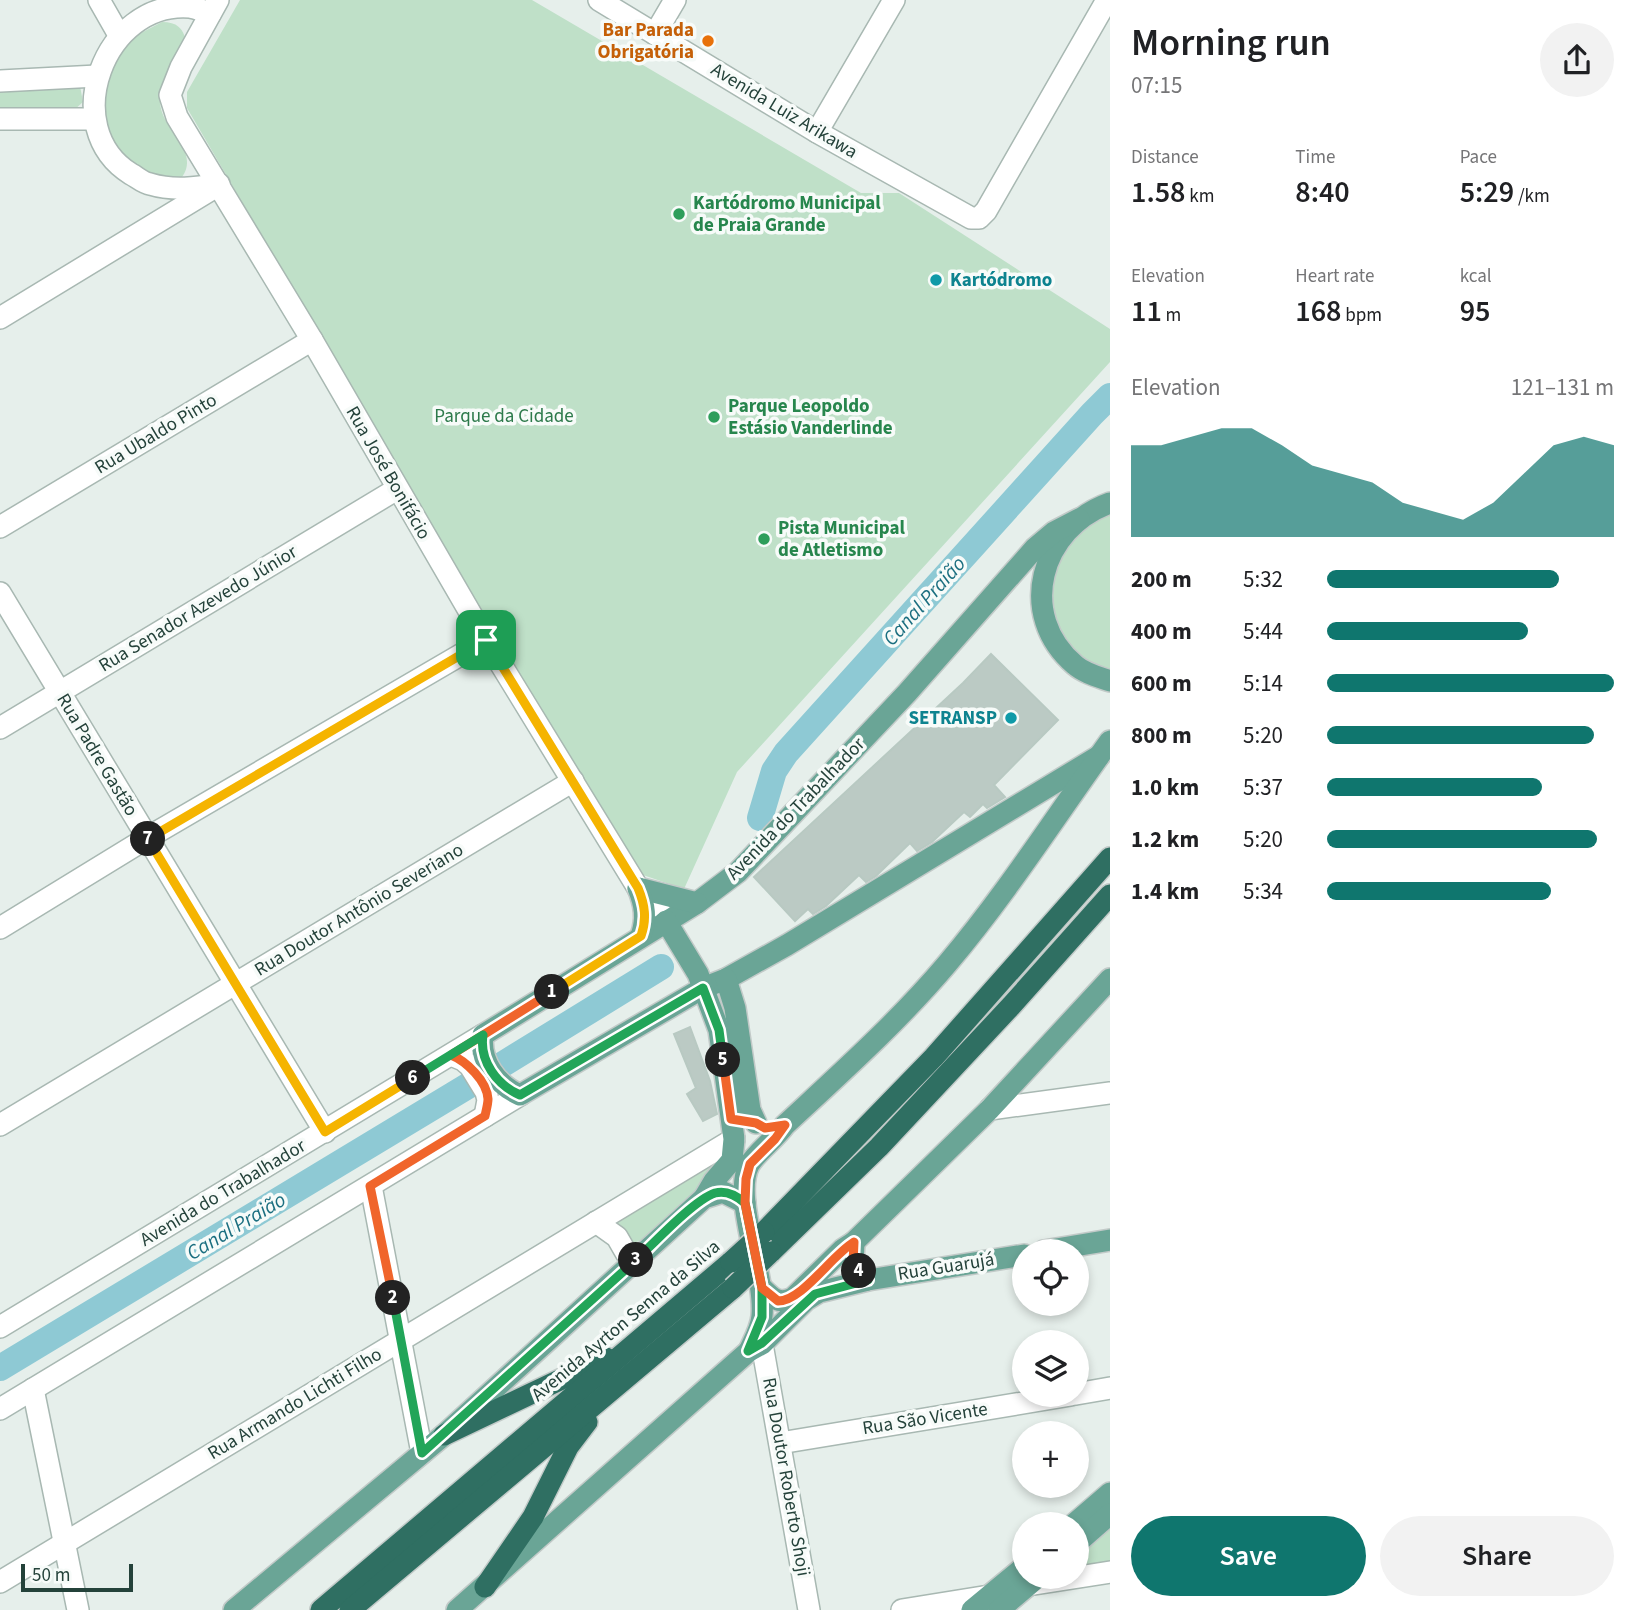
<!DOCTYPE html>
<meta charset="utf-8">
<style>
:root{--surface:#fff;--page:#f2f2f2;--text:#202124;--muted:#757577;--accent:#0f766e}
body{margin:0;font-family:"Source Sans 3",sans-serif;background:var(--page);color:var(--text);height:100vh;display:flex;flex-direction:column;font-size:26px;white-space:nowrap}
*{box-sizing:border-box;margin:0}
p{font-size:23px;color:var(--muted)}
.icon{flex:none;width:38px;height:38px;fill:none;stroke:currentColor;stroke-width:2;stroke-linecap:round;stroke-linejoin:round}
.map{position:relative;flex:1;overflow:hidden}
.details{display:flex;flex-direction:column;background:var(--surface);width:525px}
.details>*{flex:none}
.fabs{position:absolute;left:1012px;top:1239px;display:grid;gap:14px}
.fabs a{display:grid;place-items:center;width:77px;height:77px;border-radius:50%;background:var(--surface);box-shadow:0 4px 10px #0003;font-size:35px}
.scale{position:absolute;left:21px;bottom:18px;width:112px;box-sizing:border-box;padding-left:7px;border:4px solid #24423a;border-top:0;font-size:19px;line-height:24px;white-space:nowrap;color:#24423a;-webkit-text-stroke:5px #f7fbf9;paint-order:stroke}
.pin{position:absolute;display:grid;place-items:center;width:60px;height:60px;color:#fff;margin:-30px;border-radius:14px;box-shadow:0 4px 10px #0006}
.km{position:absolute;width:35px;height:35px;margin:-18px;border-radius:50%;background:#222;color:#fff;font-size:19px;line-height:35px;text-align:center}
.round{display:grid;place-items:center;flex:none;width:74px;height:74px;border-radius:37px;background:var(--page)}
.summary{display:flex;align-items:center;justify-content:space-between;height:119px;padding:0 21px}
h1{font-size:38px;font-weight:600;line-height:52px}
.stats{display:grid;grid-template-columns:repeat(3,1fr);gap:10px;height:119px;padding:7px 21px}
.stats div{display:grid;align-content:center}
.stats b{font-size:30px;font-weight:600}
.stats small{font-size:19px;font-weight:400}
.stats p{font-size:19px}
.chart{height:196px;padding:14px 21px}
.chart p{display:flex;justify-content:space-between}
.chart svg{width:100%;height:126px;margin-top:7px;fill:var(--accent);opacity:.7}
.button{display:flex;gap:14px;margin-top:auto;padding:14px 21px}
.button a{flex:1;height:80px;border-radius:42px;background:var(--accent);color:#fff;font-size:28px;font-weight:600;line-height:80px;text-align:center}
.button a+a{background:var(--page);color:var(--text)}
ul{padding:0 21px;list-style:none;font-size:23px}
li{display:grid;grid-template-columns:112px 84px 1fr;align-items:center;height:52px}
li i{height:18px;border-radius:9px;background:var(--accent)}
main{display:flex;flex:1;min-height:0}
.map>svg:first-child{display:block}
</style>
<main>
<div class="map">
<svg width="1110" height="1610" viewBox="0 0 1110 1610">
<rect width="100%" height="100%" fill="#e6efeb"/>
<g fill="#bfe0c8">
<polygon points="240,0 532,0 861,193 899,193 1110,329 1110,362 737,772 684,889 643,875 513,666 187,108 187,92"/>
<path d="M162 22C177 22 183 28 186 41 178 59 160 82 160 102 161 131 205 153 179 181L147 178 108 140 100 99 116 57 126 45 141 33Z"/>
<polygon points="0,84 80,86 83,102 74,110 0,111"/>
<path d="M1110 512V674C1102 670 1093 667 1085 662 1048 635 1042 581 1067 544 1077 528 1094 520 1110 512Z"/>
<polygon points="709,1167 713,1168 713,1174 643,1240 633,1243 617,1224 621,1219"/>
<polygon points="1110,1521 1110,1566 1076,1571 1076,1553"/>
</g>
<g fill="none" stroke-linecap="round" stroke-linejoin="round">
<g stroke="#8ec9d4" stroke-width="26">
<polyline points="760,818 774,771 786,753 1092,414 1110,396"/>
<polyline points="500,1066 661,967"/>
<polyline points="0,1368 471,1084"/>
</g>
</g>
<g fill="#bbcac4" stroke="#b8c9c2" stroke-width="2">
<polygon points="991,654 1058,720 994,785 1005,797 987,808 983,804 970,817 964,812 932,842 917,851 910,843 876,876 866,882 859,875 826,906 813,914 808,909 795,921 754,877 963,683"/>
<polygon points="690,1027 710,1081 717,1114 703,1121 687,1094 696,1088 674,1034"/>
</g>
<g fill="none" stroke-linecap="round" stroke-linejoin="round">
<defs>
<g id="minor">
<polyline points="99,0 119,35"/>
<polyline points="218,0 181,67 170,95 177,117 312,340 486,640 638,888 652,901 666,921"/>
<polyline points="599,0 817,132 971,218 979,218 986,211 1107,0"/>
<path d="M210 14C204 11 197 8 190 7 104 0 57 128 131 174 137 177 143 183 150 184 173 191 196 188 219 184"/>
<polyline points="655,34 675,0"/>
<polyline points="0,81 97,76"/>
<polyline points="0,119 93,119"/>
<polyline points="817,132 894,0"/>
<polyline points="0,318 212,189"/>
<polyline points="0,527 312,340"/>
<polyline points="0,593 325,1132"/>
<polyline points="0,728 397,489"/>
<polyline points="0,928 147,838 486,640"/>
<polyline points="451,1055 463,1060 470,1066 486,1092 488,1100 485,1116"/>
<polyline points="990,1109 1110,1093"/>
<polyline points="0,1125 573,781"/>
<polyline points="371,1186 422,1453"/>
<polyline points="596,1222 617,1237 632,1263"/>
<polyline points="0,1327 483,1035"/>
<polyline points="762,1344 809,1610"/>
<polyline points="33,1389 78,1610"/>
<polyline points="1076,1394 1110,1388"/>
<polyline points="0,1409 520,1095"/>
<polyline points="780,1443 1071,1395"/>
<polyline points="0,1582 734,1139"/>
<polyline points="1028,1585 1110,1572"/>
<polyline points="902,1610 989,1596"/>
</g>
<g id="major">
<path d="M1110 503C1040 528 1016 615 1075 665 1084 673 1099 677 1110 681"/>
<path d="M1079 519 1054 532 1035 548 907 693 738 872 697 903 483 1035C479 1061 497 1085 520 1095L703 988 726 979 787 945 1099 756"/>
<polyline points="638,888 697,903"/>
<path d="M638 888C645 905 647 919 641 936"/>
<polyline points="666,921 698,974 719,1030 734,1139 732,1160 714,1181 704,1198"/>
<polyline points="726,979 735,1008 750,1110 756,1123"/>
<polyline points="854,1242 853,1263 868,1280"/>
<polyline points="1044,1251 1110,1240"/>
<path d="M762 1288C772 1298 779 1305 793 1298L843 1249 854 1242 990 1109 1110 979"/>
<path d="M749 1351C754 1340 761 1328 762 1316 766 1275 732 1198 749 1165 756 1153 775 1139 785 1125 841 1073 898 1022 947 964 1007 893 1056 816 1110 741"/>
<polyline points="1074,1524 1110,1493"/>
<polyline points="1076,1544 1110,1514"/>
<polyline points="234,1610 444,1435 704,1198 723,1192 745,1203"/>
<polyline points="457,1610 749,1351 762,1344 806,1300 819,1292 868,1280 1024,1255"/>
<polyline points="972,1610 1024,1567"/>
<polyline points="999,1610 1038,1577"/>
</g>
<g id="highway">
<polyline points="764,1232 934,1057 1110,858"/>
<polyline points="771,1252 879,1147 1011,1006 1110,895"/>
<polyline points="444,1435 606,1358"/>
<polyline points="485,1587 533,1517 568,1447 587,1422"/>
<polyline points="321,1610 731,1262"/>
<polyline points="350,1610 733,1288"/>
</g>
</defs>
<use href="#minor" stroke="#a8b8b2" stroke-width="24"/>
<use href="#major" stroke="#c2cac8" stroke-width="24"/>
<use href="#highway" stroke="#c2cac8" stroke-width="24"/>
<use href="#minor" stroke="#fff" stroke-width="21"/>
<use href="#major" stroke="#6aa596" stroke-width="21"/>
<use href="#highway" stroke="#2f6f62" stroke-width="21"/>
<defs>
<g id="highway-bridge">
<polyline points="731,1262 764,1232"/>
<polyline points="733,1288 771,1252"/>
</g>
</defs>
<use href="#highway-bridge" stroke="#c2cac8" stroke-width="24" stroke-linecap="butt"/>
<use href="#highway-bridge" stroke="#2f6f62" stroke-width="21"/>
</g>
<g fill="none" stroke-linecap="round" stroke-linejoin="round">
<defs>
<path id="split-1" d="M486 640 638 888C645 905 647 919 641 936L552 992"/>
<path id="split-2" d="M393 1298 370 1186 485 1116C486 1111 488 1104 488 1099 487 1081 466 1061 451 1055L552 992"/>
<polyline id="split-3" points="393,1298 422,1453 636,1260"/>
<path id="split-4" d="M636 1260C654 1243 694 1200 715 1193 726 1190 737 1196 745 1203L762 1288V1317L748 1351 762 1343 815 1294 868 1280 859 1271"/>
<path id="split-5" d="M723 1060 731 1119 756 1123 765 1128 785 1125 775 1139 750 1164 746 1179 745 1203 762 1288 778 1301C802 1301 831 1256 854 1242L853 1263 859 1271"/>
<path id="split-6" d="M413 1078 483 1035C479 1061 497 1085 520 1095L703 988 719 1030 723 1060"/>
<polyline id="split-7" points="148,839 325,1132 413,1078"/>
<polyline id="split-8" points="148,839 486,640"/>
</defs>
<use href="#split-1" stroke="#fff" stroke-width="14"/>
<use href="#split-2" stroke="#fff" stroke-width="14"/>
<use href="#split-3" stroke="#fff" stroke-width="14"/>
<use href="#split-4" stroke="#fff" stroke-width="14"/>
<use href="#split-5" stroke="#fff" stroke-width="14"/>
<use href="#split-6" stroke="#fff" stroke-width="14"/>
<use href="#split-7" stroke="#fff" stroke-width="14"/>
<use href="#split-8" stroke="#fff" stroke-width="14"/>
<use href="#split-1" stroke="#f5b400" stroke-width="9"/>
<use href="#split-2" stroke="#f0652b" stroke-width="9"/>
<use href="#split-3" stroke="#22a559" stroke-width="9"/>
<use href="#split-4" stroke="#22a559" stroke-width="9"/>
<use href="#split-5" stroke="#f0652b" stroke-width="9"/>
<use href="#split-6" stroke="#22a559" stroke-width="9"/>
<use href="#split-7" stroke="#f5b400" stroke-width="9"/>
<use href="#split-8" stroke="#f5b400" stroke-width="9"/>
</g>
<circle fill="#e8710a" stroke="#f7fbf9" stroke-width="2.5" cx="708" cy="41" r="7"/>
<g fill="#2e9e5b" stroke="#f7fbf9" stroke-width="2.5">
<circle cx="679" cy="214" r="7"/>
<circle cx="714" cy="417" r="7"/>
<circle cx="764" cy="539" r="7"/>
</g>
<g fill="#0f9aa8" stroke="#f7fbf9" stroke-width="2.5">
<circle cx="936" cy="280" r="7"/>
<circle cx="1011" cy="718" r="7"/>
</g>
<g text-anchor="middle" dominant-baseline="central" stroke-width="7" stroke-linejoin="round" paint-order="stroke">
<g font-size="19" font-weight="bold" fill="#c56008" stroke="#f7fbf9" text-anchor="end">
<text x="694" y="30">Bar Parada<tspan x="694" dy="22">Obrigatória</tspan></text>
</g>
<g font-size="19" fill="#24423a" stroke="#f7fbf9">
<text transform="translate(784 111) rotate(31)">Avenida Luiz Arikawa</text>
<text transform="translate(156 434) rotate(-31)">Rua Ubaldo Pinto</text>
<text transform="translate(388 473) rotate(60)">Rua José Bonifácio</text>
<text transform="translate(198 609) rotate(-31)">Rua Senador Azevedo Júnior</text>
<text transform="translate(97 755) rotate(59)">Rua Padre Gastão</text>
<text transform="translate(796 809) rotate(-46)">Avenida do Trabalhador</text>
<text transform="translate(359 910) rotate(-31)">Rua Doutor Antônio Severiano</text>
<text transform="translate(223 1193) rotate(-31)">Avenida do Trabalhador</text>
<text transform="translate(946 1267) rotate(-9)">Rua Guarujá</text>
<text transform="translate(626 1321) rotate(-40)">Avenida Ayrton Senna da Silva</text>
<text transform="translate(295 1404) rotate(-31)">Rua Armando Lichti Filho</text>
<text transform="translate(925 1419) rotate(-9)">Rua São Vicente</text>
<text transform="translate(786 1477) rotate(80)">Rua Doutor Roberto Shoji</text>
</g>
<g font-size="19" font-weight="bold" fill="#27864d" stroke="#f7fbf9" text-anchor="start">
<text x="693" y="203">Kartódromo Municipal<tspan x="693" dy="22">de Praia Grande</tspan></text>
<text x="728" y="406">Parque Leopoldo<tspan x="728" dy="22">Estásio Vanderlinde</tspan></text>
<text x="778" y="528">Pista Municipal<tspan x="778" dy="22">de Atletismo</tspan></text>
</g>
<g font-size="19" font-weight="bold" fill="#0d838f" stroke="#f7fbf9" text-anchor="start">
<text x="950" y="280">Kartódromo</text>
<text x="997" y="718" text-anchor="end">SETRANSP</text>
</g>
<g font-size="19" fill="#2d7a4b" stroke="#f7fbf9">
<text x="504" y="416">Parque da Cidade</text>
</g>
<g font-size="21" font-style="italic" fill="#1c6f80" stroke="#f7fbf9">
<text transform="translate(924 601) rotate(-48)">Canal Praião</text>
<text transform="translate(236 1226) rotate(-31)">Canal Praião</text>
</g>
</g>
</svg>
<div class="fabs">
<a><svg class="icon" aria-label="locate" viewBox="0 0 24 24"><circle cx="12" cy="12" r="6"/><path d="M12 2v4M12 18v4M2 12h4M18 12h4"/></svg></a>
<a><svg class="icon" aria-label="layers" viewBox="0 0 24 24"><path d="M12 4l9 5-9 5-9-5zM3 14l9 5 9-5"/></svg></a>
<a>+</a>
<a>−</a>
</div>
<div class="scale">50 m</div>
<div class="pin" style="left:486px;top:640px;background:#1e9e55"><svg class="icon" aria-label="arrive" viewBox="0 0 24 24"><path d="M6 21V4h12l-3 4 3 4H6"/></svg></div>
<b class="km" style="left:552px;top:992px">1</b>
<b class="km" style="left:393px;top:1298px">2</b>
<b class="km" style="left:636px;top:1260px">3</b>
<b class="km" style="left:859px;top:1271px">4</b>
<b class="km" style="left:723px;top:1060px">5</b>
<b class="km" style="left:413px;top:1078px">6</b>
<b class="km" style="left:148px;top:839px">7</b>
</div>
<section class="details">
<div class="summary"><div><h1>Morning run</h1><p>07:15</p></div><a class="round"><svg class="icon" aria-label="share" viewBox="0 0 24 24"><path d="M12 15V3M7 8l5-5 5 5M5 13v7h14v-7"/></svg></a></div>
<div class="stats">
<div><p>Distance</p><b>1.58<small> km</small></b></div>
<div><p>Time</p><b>8:40</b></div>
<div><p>Pace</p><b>5:29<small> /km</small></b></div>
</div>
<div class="stats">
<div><p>Elevation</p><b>11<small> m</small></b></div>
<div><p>Heart rate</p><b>168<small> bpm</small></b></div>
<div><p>kcal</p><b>95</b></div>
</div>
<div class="chart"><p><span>Elevation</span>121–131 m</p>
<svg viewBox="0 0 160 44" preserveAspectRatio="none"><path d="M0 44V12L10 12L20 9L30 6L40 6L50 12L60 19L70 22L80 25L90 32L100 35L110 38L120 32L130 22L140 12L150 9L160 12V44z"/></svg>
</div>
<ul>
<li><b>200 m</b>5:32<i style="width:81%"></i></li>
<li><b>400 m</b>5:44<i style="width:70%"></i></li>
<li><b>600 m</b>5:14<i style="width:100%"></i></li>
<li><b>800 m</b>5:20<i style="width:93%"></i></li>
<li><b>1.0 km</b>5:37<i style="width:75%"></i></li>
<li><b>1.2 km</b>5:20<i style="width:94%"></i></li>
<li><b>1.4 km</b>5:34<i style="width:78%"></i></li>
</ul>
<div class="button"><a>Save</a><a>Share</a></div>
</section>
</main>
